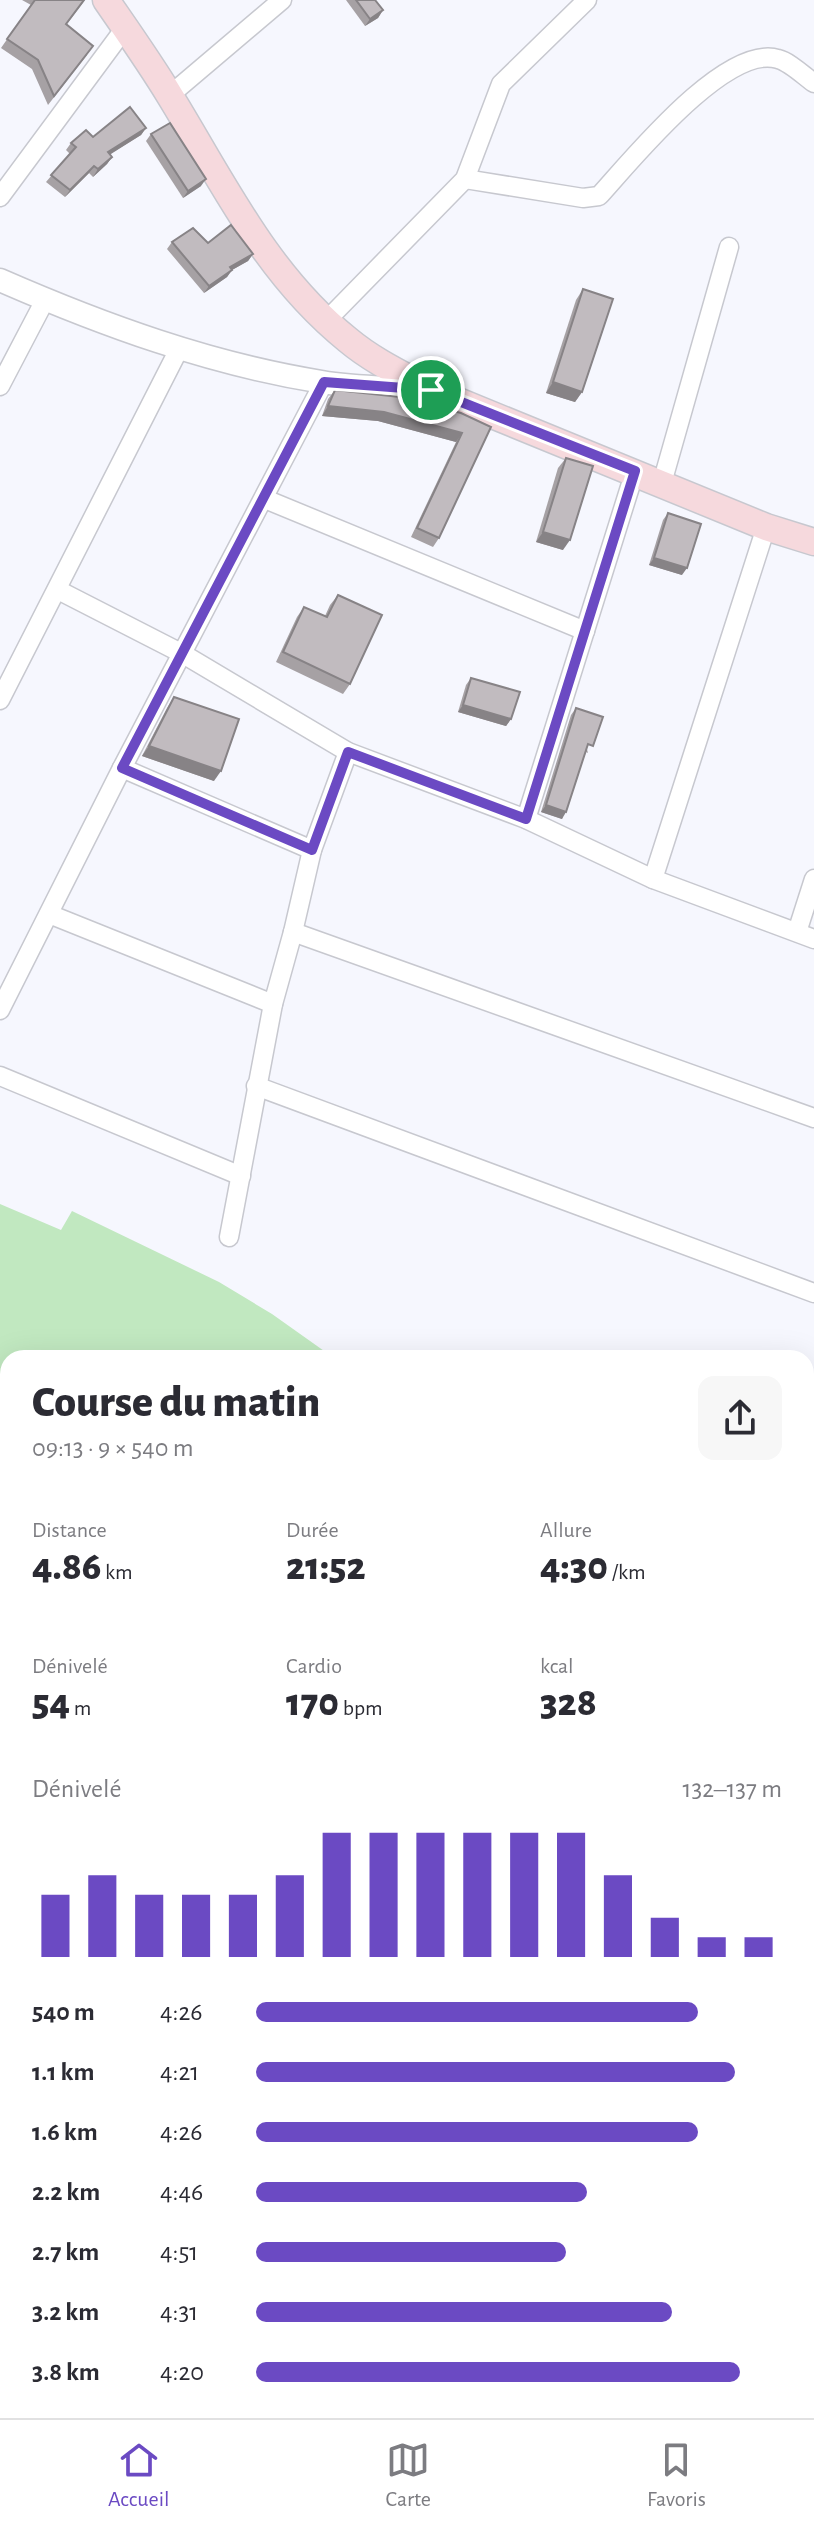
<!DOCTYPE html>
<html lang="fr">
<meta charset="utf-8">
<style>
:root{--surface:#fff;--page:#f7f7f7;--text:#2b2b33;--muted:#7c7c81;--line:#e1e1e2;--accent:#6b4ac3}
body{margin:0;font-family:"Alegreya Sans",sans-serif;background:var(--page);color:var(--text);height:100vh;display:flex;flex-direction:column;font-size:30px;white-space:nowrap}
*{box-sizing:border-box;margin:0}
p{font-size:26px;color:var(--muted)}
.icon{flex:none;width:44px;height:44px;fill:none;stroke:currentColor;stroke-width:2;stroke-linecap:round;stroke-linejoin:round}
.map{position:relative;flex:1;overflow:hidden}
.drawer{position:absolute;left:0px;top:1350px;width:814px;height:1068px;display:flex;flex-direction:column;background:var(--surface);border-radius:24px 24px 0 0;box-shadow:0 8px 32px #0002}
.drawer>*{flex:none}
.pin{position:absolute;display:grid;place-items:center;width:68px;height:68px;color:#fff;margin:-34px;border:4px solid #fff;border-radius:50%;box-shadow:0 2px 8px #0007}
.round{display:grid;place-items:center;flex:none;width:84px;height:84px;border-radius:16px;background:var(--page)}
.head{display:flex;align-items:center;justify-content:space-between;height:136px;padding:0 32px}
h1{font-size:44px;font-weight:800;line-height:60px}
.metrics{display:grid;grid-template-columns:repeat(3,1fr);gap:12px;height:136px;padding:8px 32px}
.metrics div{display:grid;align-content:center}
.metrics b{font-size:40px;font-weight:800}
.metrics small{font-size:22px;font-weight:400}
.metrics p{font-size:22px}
.chart{height:224px;padding:16px 32px}
.chart p{display:flex;justify-content:space-between}
.chart svg{width:100%;height:144px;margin-top:8px;stroke:var(--accent);stroke-width:6}
ul{padding:0 32px;list-style:none;font-size:26px}
li{display:grid;grid-template-columns:128px 96px 1fr;align-items:center;height:60px}
li i{height:20px;border-radius:10px;background:var(--accent)}
.tabs{display:flex;justify-content:space-around;align-items:center;height:112px;border-top:2px solid var(--line);background:var(--surface);font-size:22px;color:var(--muted)}
.tabs a{display:grid;justify-items:center;gap:4px}
.tabs .active{color:var(--accent)}
.map>svg:first-child{display:block}
</style>
<div class="map">
<svg width="814" height="2418" viewBox="0 0 814 2418">
<rect width="100%" height="100%" fill="#f6f7fe"/>
<g fill="#c1e8c0">
<polygon points="0,1204 61,1230 72,1211 219,1282 272,1314 334,1358 8,1358 8,1957 0,1954"/>
<polygon points="806,1546 814,1547 814,2377 806,2372"/>
</g>
<g fill="none" stroke-linecap="round" stroke-linejoin="round">
<defs>
<g id="minor">
<polyline points="170,95 282,0"/>
<path d="M465 179 583 198 599 196C631 161 726 43 778 59 790 62 804 76 814 83"/>
<polyline points="0,197 125,28"/>
<polyline points="326,321 465,179 501,84 587,0"/>
<polyline points="0,386 45,300"/>
<polyline points="662,483 729,247"/>
<polyline points="265,499 585,631"/>
<polyline points="58,590 183,654 348,752 526,819 653,879 814,939"/>
<polyline points="0,700 179,349"/>
<polyline points="122,768 312,850"/>
<polyline points="526,819 635,471"/>
<polyline points="653,879 766,527"/>
<polyline points="49,914 273,1004"/>
<polyline points="293,932 814,1118"/>
<polyline points="797,932 814,879"/>
<polyline points="0,1010 122,768 324,382"/>
<polyline points="0,1076 241,1176"/>
<polyline points="256,1086 814,1293"/>
<polyline points="229,1237 273,1004 293,932 312,850 348,752"/>
<polyline points="0,2189 8,2193"/>
<polyline points="0,2336 8,2309"/>
<polyline points="391,2410 400,2418"/>
<polyline points="672,2410 676,2418"/>
<polyline points="160,2418 162,2410"/>
<polyline points="546,2418 551,2410"/>
</g>
<path id="tertiary" d="M0 280C103 325 210 364 322 382 356 388 392 387 426 390"/>
<path id="secondary" d="M106 0C128 32 150 63 170 96 224 184 266 274 348 340 373 361 403 375 431 390L766 527 814 542"/>
</defs>
<use href="#minor" stroke="#c7c8cf" stroke-width="21"/>
<use href="#tertiary" stroke="#c7c8cf" stroke-width="25"/>
<use href="#secondary" stroke="#c7c8cf" stroke-width="29"/>
<use href="#minor" stroke="#fff" stroke-width="18"/>
<use href="#tertiary" stroke="#fff" stroke-width="22"/>
<use href="#secondary" stroke="#f6d9dd" stroke-width="26"/>
</g>
<g fill="#a6a1a4">
<polygon points="22,0 85,0 67,24 87,55 48,105 32,69 1,48 31,5"/>
<polygon points="346,0 375,0 383,10 378,18 365,26"/>
<polygon points="146,128 141,135 110,154 112,157 107,164 93,177 89,173 65,197 46,182 70,154 66,150 71,143 93,137"/>
<polygon points="151,134 201,186 183,198 146,141"/>
<polygon points="172,242 208,243 253,254 248,261 232,270 227,277 204,293 167,249"/>
<polygon points="583,289 582,392 575,402 546,393 576,300"/>
<polygon points="335,390 491,427 439,538 433,547 411,537 456,442 378,421 322,416 328,399"/>
<polygon points="566,458 563,550 536,542 558,468"/>
<polygon points="668,513 682,575 649,565 663,520"/>
<polygon points="338,595 350,684 343,694 276,662 297,617 304,607 325,616 330,605"/>
<polygon points="471,678 511,719 506,726 458,712 466,685"/>
<polygon points="174,697 214,781 142,756 167,708"/>
<polygon points="576,708 588,753 586,752 562,819 541,812 571,715"/>
<polygon points="8,2167 8,2181 3,2178"/>
<polygon points="26,2410 94,2410 92,2418 24,2418"/>
<polygon points="173,2410 203,2410 228,2418 172,2418"/>
</g>
<g fill="#878386">
<polygon points="383,10 378,18 365,26 370,19"/>
<polygon points="146,128 141,135 103,159 108,152"/>
<polygon points="112,157 107,164 93,177 98,169"/>
<polygon points="94,166 89,173 65,197 70,190"/>
<polygon points="206,179 201,186 183,198 188,191"/>
<polygon points="253,254 248,261 232,270 227,277 204,293 209,286 230,267"/>
<polygon points="553,382 582,392 575,402 546,393"/>
<polygon points="328,406 384,412 462,433 456,442 378,421 322,416"/>
<polygon points="543,532 570,540 563,550 536,542"/>
<polygon points="654,558 687,568 682,575 649,565"/>
<polygon points="463,705 511,719 506,726 458,712"/>
<polygon points="149,746 221,771 214,781 142,756"/>
<polygon points="546,805 566,812 562,819 541,812"/>
</g>
<g fill="#c1bbbf" stroke="#878386" stroke-width="2">
<polygon points="35,0 84,0 66,24 93,46 54,96 38,60 7,39"/>
<polygon points="356,0 375,0 383,10 370,19"/>
<polygon points="130,107 146,128 108,152 112,157 98,169 94,166 70,190 51,175 76,147 71,143 86,130 93,137"/>
<polygon points="170,123 206,179 188,191 151,134"/>
<polygon points="231,225 253,254 230,267 232,270 209,286 172,242 193,228 208,243"/>
<polygon points="583,289 613,299 582,392 553,382"/>
<polygon points="335,390 400,397 461,413 491,427 439,538 417,528 462,433 384,412 328,406"/>
<polygon points="566,458 593,466 570,540 543,532"/>
<polygon points="668,513 701,524 687,568 654,558"/>
<polygon points="338,595 382,615 350,684 283,652 304,607 327,617"/>
<polygon points="471,678 520,692 511,719 463,705"/>
<polygon points="174,697 239,719 221,771 149,746"/>
<polygon points="576,708 603,717 593,746 588,744 566,812 546,805"/>
<polygon points="0,2077 8,2080 0,2101"/>
<polygon points="30,2410 94,2410 92,2418 28,2418"/>
<polygon points="177,2410 203,2410 228,2418 174,2418"/>
</g>
<g fill="none" stroke-linecap="round" stroke-linejoin="round">
<defs>
<polygon id="route" points="324,382 431,390 635,471 526,819 348,752 312,850 122,768"/>
</defs>
<use href="#route" stroke="#fff" stroke-width="16"/>
<use href="#route" stroke="#6b4ac3" stroke-width="10"/>
</g>
</svg>
<div class="pin" style="left:431px;top:390px;background:#1e9e55"><svg class="icon" aria-label="arrive" viewBox="0 0 24 24"><path d="M6 21V4h12l-3 4 3 4H6"/></svg></div>
<section class="drawer">
<div class="head"><div><h1>Course du matin</h1><p>09:13 · 9 × 540 m</p></div><a class="round"><svg class="icon" aria-label="share" viewBox="0 0 24 24"><path d="M12 15V3M7 8l5-5 5 5M5 13v7h14v-7"/></svg></a></div>
<div class="metrics">
<div><p>Distance</p><b>4.86<small> km</small></b></div>
<div><p>Durée</p><b>21:52</b></div>
<div><p>Allure</p><b>4:30<small> /km</small></b></div>
</div>
<div class="metrics">
<div><p>Dénivelé</p><b>54<small> m</small></b></div>
<div><p>Cardio</p><b>170<small> bpm</small></b></div>
<div><p>kcal</p><b>328</b></div>
</div>
<div class="chart"><p><span>Dénivelé</span>132–137 m</p>
<svg viewBox="0 0 160 44" preserveAspectRatio="none"><path d="M5 44V25M15 44V19M25 44V25M35 44V25M45 44V25M55 44V19M65 44V6M75 44V6M85 44V6M95 44V6M105 44V6M115 44V6M125 44V19M135 44V32M145 44V38M155 44V38"/></svg>
</div>
<ul>
<li><b>540 m</b>4:26<i style="width:84%"></i></li>
<li><b>1.1 km</b>4:21<i style="width:91%"></i></li>
<li><b>1.6 km</b>4:26<i style="width:84%"></i></li>
<li><b>2.2 km</b>4:46<i style="width:63%"></i></li>
<li><b>2.7 km</b>4:51<i style="width:59%"></i></li>
<li><b>3.2 km</b>4:31<i style="width:79%"></i></li>
<li><b>3.8 km</b>4:20<i style="width:92%"></i></li>
</ul>
</section>
</div>
<nav class="tabs">
<a class="active"><svg class="icon" aria-label="home" viewBox="0 0 24 24"><path d="M3 11l9-7 9 7M6 9v11h12V9"/></svg>Accueil</a>
<a><svg class="icon" aria-label="map" viewBox="0 0 24 24"><path d="M3 6l6-2 6 2 6-2v14l-6 2-6-2-6 2zM9 4v14M15 6v14"/></svg>Carte</a>
<a><svg class="icon" aria-label="saved" viewBox="0 0 24 24"><path d="M7 4h10v16l-5-4-5 4z"/></svg>Favoris</a>
</nav>
